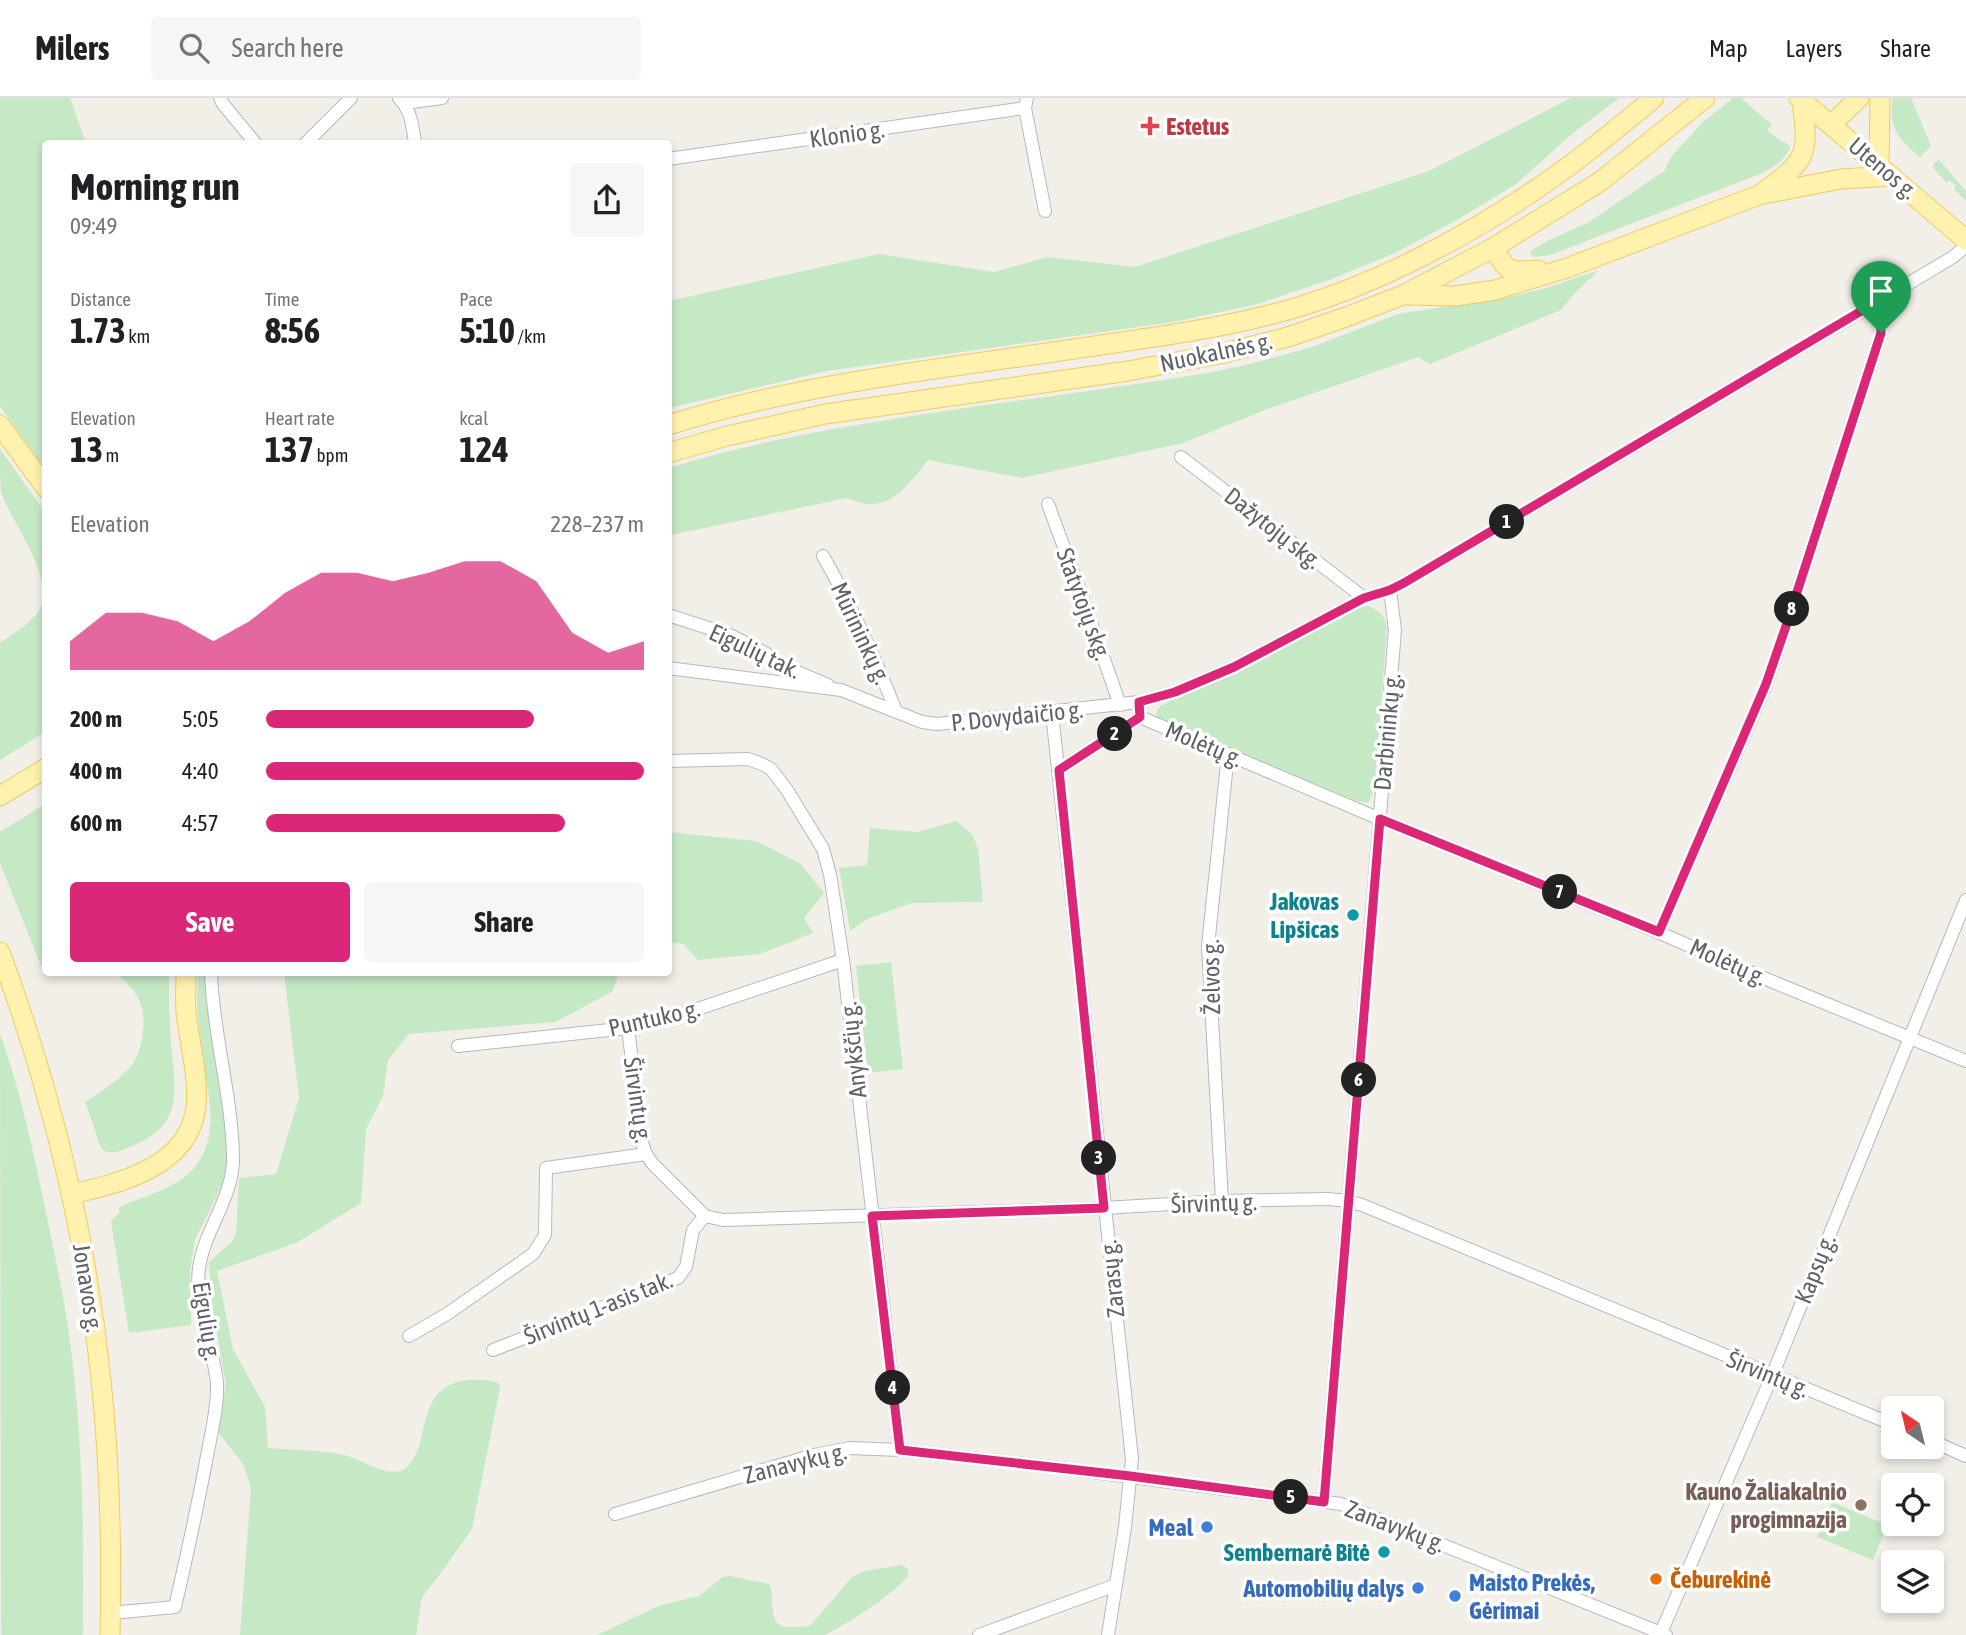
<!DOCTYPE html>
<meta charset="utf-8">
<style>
:root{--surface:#fff;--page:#f6f6f6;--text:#202124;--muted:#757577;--line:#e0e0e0;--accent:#db2777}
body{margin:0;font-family:"Asap Condensed",sans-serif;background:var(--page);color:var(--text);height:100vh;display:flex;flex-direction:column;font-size:26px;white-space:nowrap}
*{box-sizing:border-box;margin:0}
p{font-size:23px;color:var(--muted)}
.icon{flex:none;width:38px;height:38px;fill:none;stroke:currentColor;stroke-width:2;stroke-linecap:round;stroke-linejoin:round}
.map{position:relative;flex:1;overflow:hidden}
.drawer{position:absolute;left:42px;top:42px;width:630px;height:836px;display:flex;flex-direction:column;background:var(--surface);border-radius:7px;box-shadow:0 4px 10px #0003}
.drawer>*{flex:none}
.needle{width:46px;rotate:325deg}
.fabs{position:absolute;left:1881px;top:1298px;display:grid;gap:14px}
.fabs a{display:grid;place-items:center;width:63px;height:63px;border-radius:7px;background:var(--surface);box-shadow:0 4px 10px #0003;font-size:35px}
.pin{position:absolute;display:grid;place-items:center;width:60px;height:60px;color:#fff;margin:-72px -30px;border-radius:50% 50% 50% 0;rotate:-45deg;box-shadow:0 0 7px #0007}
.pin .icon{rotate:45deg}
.km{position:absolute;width:35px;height:35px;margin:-18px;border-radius:50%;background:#222;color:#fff;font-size:19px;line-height:35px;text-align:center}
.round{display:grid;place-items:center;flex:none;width:74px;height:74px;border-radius:7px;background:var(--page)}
.headline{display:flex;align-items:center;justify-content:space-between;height:119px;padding:0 28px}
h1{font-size:38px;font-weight:700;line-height:52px}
.figures{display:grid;grid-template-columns:repeat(3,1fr);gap:10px;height:119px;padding:7px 28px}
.figures div{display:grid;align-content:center}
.figures b{font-size:35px;font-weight:700}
.figures small{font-size:19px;font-weight:400}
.figures p{font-size:19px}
.chart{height:196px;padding:14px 28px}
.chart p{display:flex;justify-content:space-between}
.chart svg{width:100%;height:126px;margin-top:7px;fill:var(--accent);opacity:.7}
.cta{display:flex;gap:14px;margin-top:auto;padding:14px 28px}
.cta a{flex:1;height:80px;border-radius:7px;background:var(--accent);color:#fff;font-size:28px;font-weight:700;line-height:80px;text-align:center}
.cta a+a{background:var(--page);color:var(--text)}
ul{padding:0 28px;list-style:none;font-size:23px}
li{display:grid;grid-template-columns:112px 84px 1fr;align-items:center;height:52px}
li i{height:18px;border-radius:9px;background:var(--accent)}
header{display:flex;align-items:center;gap:42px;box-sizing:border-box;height:98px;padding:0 35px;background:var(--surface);border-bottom:2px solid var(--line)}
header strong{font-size:33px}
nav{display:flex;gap:38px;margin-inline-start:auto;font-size:24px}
.search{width:490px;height:63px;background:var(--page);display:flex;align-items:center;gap:18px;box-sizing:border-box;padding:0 24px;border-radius:7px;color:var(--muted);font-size:26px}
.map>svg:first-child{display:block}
</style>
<header>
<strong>Milers</strong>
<div class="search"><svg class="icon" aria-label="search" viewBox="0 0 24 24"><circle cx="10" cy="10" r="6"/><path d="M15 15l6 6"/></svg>Search here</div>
<nav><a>Map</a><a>Layers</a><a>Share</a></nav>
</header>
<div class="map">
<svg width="1966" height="1537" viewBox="0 0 1966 1537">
<rect width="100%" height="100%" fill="#f1efe8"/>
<g fill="#c5e8c5">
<polygon points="0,0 70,0 86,45 46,46 45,371 0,308"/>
<polygon points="1571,0 1619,0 1572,36 1516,86 1460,120 1395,155 1329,182 1254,207 1173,224 827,273 669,310 669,203 879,156 994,174 1048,159 1135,169 1429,73"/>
<polygon points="1733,0 1741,0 1772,27 1767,32 1777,40 1789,47 1790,51 1781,63 1765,74 1550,157 1535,159 1531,157 1531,153 1547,143 1589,124 1664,73 1671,59 1703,24"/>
<path d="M1893 0H1911L1931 48 1920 59C1898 41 1888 29 1893 0Z"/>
<polygon points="1939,62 1966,93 1966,103 1954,91 1956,87 1949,82 1947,85 1933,70 1934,65"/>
<path d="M1599 172 1574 196 1561 212 1430 266 1418 259 1265 312 1183 345 1022 380 928 362C906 390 887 419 847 400L671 437 669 439V370C765 340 865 325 965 310 1046 299 1127 288 1208 275L1250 266 1309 250 1398 216 1508 199 1543 191Z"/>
<path d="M0 351 45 414V634L0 662V545C12 536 29 527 38 514 59 483 11 424 1 394 0 382 0 364 0 351Z"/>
<path d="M1368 508C1381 514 1385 517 1387 531L1374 693 1368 705 1357 703 1159 623 1156 616 1160 608 1251 566 1355 510Z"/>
<polygon points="45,706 46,875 51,875 45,878 0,765 0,734"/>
<polygon points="956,723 972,736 978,751 983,804 912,805 867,821 850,833 839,770 867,767 870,730 918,734"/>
<polygon points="669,734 756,743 801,766 824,795 804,820 813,835 760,856 698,862 683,846 669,844"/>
<polygon points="891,864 903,971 868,975 856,868"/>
<path d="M115 875H169C169 899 169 922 171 946 176 998 184 1029 125 1051 101 1061 100 1049 94 1029 91 1021 88 1012 85 1004 101 994 119 982 132 967 143 953 147 920 140 904 135 892 125 882 115 875Z"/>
<path d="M198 875H205L206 902 224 1015 229 1059 225 1081 195 1142 190 1172 191 1227 129 1235 111 1124 120 1113 118 1110C143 1097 174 1093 194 1070 222 1037 207 993 202 956 198 929 196 902 198 875Z"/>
<path d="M284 875H619L612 894 555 924 409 936 388 962 383 998 366 1031 361 1105 298 1144 217 1173 233 1251 265 1309 268 1350C290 1352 323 1352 344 1357 363 1361 386 1381 405 1371 409 1368 412 1363 415 1358 422 1346 422 1330 427 1317 437 1282 466 1278 497 1284L500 1290 472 1431 440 1476 422 1499 416 1537H240L251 1390 243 1366 218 1334 226 1286 213 1217 209 1164 232 1144 236 1136 239 1080 276 1076 299 1000Z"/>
<path d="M0 936C20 991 32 1048 44 1105 54 1154 65 1202 71 1251 83 1346 84 1442 83 1537H1Z"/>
<polygon points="1832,1404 1887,1427 1873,1462 1817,1439"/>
<path d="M902 1467 908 1471V1479C883 1503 855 1521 825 1537H597L661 1507 699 1498 723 1479 730 1478 769 1486C772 1492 772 1495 772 1502 773 1535 783 1529 810 1528L852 1479 864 1473Z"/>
</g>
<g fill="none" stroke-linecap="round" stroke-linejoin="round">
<defs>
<g id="minor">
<polyline points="220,0 223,6 256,46"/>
<path d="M399 0C411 12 413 29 415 46"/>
<polyline points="1027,0 1025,10 1045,113"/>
<polyline points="405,5 442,0"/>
<polyline points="305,46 351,0"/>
<polyline points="668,61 1025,10"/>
<polyline points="1181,359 1364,500"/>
<polyline points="1048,406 1083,501 1120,607"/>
<path d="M823 458C852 508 875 560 896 613"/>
<polyline points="668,517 730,537 767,556 783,568 828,587"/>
<polyline points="668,570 841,592 922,624 937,626 1139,604 1175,594 1234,569 1364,500 1390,492 1404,485 1953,159 1966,148"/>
<polyline points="1052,615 1132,1361 1125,1429 1108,1537"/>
<polyline points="1140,619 1380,721 1646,829 1766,881 1966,963"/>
<polyline points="668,663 748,661 762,666 771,671 787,692 823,751 830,776 843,862 900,1352"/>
<polyline points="1059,672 1140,619"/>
<polyline points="1659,834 1766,587 1786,528 1881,235 1880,223 1873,206"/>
<polyline points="628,930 642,1045 646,1056 652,1065 705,1118 723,1122 1104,1110 1222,1103 1328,1101 1348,1103 1362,1107 1894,1327"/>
<polyline points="458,948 628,930 662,923 843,862"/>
<polyline points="1222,1103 1208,848 1228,656"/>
<polyline points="409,1238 447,1216 533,1156 545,1137 546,1070 646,1056"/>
<polyline points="493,1252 678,1180 686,1169 693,1132 705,1118"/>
<polyline points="1932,1343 1966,1358"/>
<polyline points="1324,1404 1395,532 1390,492"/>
<polyline points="615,1416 814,1357 850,1350 900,1352 1061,1370 1341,1406 1666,1537"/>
<path d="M111 1515 175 1509C187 1457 198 1406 208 1353 212 1331 218 1308 217 1285 213 1247 194 1209 199 1170 204 1132 234 1099 233 1059 232 997 213 937 211 875"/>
<polyline points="979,1537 1116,1487"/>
<polyline points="1660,1537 1772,1278 1966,802"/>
</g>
<g id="primary">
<polyline points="1799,0 1966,142"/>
<polyline points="1831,27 1859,0"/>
<polyline points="1879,67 1880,0"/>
<path d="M1762 95C1808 62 1809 57 1802 3"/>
<path d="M1493 150C1509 176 1508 174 1538 172"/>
<polyline points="1405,197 1455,198 1495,192 1567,170 1759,97 1841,81 1892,78"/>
<polyline points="0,327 46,390"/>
<path d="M668 327C809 283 957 269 1101 247 1157 239 1214 231 1269 217 1370 192 1478 134 1562 73 1594 50 1624 25 1654 0"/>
<polyline points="668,355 727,338 825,316 1128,273 1220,256 1288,239 1346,219 1403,197 1493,150 1601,83 1705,0"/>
<polyline points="0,698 46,670"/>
<path d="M0 854C51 992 86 1136 101 1282 110 1367 112 1452 110 1537"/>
<path d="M72 1096C120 1085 189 1069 196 1009 199 978 189 944 186 913 185 900 186 888 186 875"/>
</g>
</defs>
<use href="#minor" stroke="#b5b8bc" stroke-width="14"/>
<use href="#primary" stroke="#f2c960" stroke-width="21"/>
<use href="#minor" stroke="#fff" stroke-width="12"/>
<use href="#primary" stroke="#fff2af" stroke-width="19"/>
</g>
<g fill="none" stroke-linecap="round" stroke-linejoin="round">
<defs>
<polygon id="route" points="1873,206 1880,223 1881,235 1786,528 1766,586 1659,834 1380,721 1324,1404 1130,1378 900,1352 872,1118 1104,1110 1059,672 1140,619 1139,604 1175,594 1234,569 1364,500 1390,492 1404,485"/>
</defs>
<use href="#route" stroke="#fff" stroke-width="14"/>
<use href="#route" stroke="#db2777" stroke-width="9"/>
</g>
<path fill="#e0444e" stroke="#fff" stroke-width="2.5" d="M1146.5 17.5h7v7h7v7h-7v7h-7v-7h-7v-7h7z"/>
<g fill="#0f9aa8" stroke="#fff" stroke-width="2.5">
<circle cx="1353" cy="817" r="7"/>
<circle cx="1384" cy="1454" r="7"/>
</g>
<circle fill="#8d6e63" stroke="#fff" stroke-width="2.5" cx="1861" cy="1407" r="7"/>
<g fill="#3f7fe0" stroke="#fff" stroke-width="2.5">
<circle cx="1207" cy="1429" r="7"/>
<circle cx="1418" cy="1490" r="7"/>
<circle cx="1455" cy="1498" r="7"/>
</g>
<circle fill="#e8710a" stroke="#fff" stroke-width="2.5" cx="1656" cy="1481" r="7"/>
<g text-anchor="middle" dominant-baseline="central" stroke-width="7" stroke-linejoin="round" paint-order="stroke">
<g font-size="24" font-weight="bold" fill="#be3a42" stroke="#fff" text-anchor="start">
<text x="1166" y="28">Estetus</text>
</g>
<g font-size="24" fill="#5f6368" stroke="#fff">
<text transform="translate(847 36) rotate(-8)">Klonio g.</text>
<text transform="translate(1883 70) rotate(40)">Utenos g.</text>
<text transform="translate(1216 254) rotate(-12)">Nuokalnės g.</text>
<text transform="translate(1273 430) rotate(38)">Dažytojų skg.</text>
<text transform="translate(1084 506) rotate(70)">Statytojų skg.</text>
<text transform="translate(861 535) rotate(65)">Mūrininkų g.</text>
<text transform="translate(755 553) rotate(25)">Eigulių tak.</text>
<text transform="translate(1017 618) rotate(-6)">P. Dovydaičio g.</text>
<text transform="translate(1387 634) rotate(-85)">Darbininkų g.</text>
<text transform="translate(1204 646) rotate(23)">Molėtų g.</text>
<text transform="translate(1728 864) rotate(24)">Molėtų g.</text>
<text transform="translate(1211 879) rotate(-91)">Želvos g.</text>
<text transform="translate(654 920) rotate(-13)">Puntuko g.</text>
<text transform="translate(853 952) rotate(-96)">Anykščių g.</text>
<text transform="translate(638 1002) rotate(82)">Širvintų g.</text>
<text transform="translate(1214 1105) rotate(-2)">Širvintų g.</text>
<text transform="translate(1815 1171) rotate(-68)">Kapsų g.</text>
<text transform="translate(1112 1181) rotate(-96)">Zarasų g.</text>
<text transform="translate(88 1190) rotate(81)">Jonavos g.</text>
<text transform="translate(598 1210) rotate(-22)">Širvintų 1-asis tak.</text>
<text transform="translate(207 1223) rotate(81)">Eigulių g.</text>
<text transform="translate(1768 1276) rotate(22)">Širvintų g.</text>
<text transform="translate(795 1365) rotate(-14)">Zanavykų g.</text>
<text transform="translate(1395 1428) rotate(21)">Zanavykų g.</text>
</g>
<g font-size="24" font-weight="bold" fill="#0d838f" stroke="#fff" text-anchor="end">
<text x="1339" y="803">Jakovas<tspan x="1339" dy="28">Lipšicas</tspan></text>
<text x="1370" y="1454">Sembernarė Bitė</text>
</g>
<g font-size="24" font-weight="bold" fill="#785e54" stroke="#fff" text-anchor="end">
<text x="1847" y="1393">Kauno Žaliakalnio<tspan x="1847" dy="28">progimnazija</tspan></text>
</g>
<g font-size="24" font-weight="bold" fill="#366cbe" stroke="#fff" text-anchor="end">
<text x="1193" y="1429">Meal</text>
<text x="1469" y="1484" text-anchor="start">Maisto Prekės,<tspan x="1469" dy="28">Gėrimai</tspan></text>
<text x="1404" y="1490">Automobilių dalys</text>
</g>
<g font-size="24" font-weight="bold" fill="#c56008" stroke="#fff" text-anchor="start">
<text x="1670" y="1481">Čeburekinė</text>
</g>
</g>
</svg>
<div class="fabs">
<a><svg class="needle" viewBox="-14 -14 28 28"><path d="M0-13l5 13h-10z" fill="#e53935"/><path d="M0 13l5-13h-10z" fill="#757577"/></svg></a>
<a><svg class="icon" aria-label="locate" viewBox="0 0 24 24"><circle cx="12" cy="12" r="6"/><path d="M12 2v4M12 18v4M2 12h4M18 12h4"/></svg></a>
<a><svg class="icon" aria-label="layers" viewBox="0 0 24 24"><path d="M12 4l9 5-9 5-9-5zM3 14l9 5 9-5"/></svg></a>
</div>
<div class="pin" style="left:1881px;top:235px;background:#1e9e55"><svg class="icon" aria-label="arrive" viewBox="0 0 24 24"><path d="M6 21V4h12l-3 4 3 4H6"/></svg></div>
<b class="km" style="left:1507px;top:424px">1</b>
<b class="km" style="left:1115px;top:636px">2</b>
<b class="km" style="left:1099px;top:1060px">3</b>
<b class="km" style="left:893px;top:1290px">4</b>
<b class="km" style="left:1291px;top:1399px">5</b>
<b class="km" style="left:1359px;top:982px">6</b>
<b class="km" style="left:1560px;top:794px">7</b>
<b class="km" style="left:1792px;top:511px">8</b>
<section class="drawer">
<div class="headline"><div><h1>Morning run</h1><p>09:49</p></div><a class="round"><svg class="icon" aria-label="share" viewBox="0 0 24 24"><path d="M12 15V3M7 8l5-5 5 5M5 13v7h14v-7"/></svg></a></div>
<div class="figures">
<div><p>Distance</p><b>1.73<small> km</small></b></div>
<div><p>Time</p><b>8:56</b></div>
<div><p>Pace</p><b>5:10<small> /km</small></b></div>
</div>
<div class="figures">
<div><p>Elevation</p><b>13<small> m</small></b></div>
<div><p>Heart rate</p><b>137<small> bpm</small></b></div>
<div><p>kcal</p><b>124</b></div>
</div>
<div class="chart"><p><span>Elevation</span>228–237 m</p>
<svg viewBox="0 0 160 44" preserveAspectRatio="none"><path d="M0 44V34L10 24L20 24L30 27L40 34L50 27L60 17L70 10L80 10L90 13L100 10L110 6L120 6L130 13L140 31L150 38L160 34V44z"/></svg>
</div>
<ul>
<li><b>200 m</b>5:05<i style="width:71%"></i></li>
<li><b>400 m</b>4:40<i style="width:100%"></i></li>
<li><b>600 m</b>4:57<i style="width:79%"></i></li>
</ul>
<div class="cta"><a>Save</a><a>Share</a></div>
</section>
</div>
